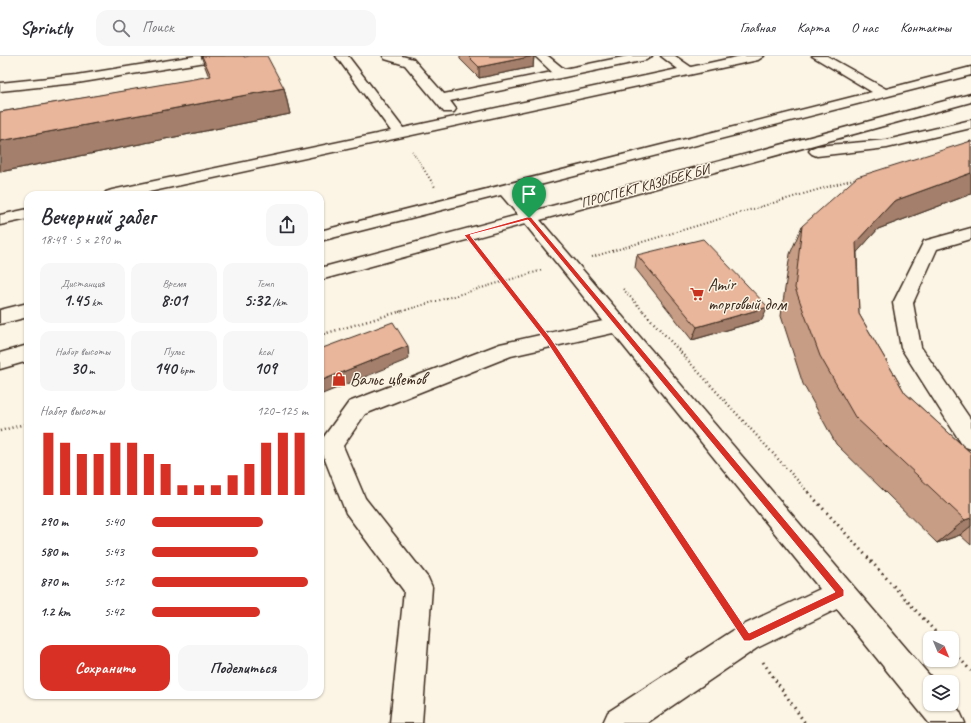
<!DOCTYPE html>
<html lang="ru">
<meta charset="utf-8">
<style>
:root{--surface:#fff;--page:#f7f7f7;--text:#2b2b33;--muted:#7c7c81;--line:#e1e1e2;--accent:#d93025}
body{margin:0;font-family:Caveat,sans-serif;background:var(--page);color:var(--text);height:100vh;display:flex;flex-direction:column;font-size:15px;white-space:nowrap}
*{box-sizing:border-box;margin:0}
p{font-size:13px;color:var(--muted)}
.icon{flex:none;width:22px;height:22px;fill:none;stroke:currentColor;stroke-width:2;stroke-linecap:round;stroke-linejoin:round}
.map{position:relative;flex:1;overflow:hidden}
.drawer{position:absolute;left:24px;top:135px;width:300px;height:508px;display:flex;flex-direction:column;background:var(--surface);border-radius:12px;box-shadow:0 1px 3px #0004}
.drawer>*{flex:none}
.needle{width:26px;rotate:136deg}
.buttons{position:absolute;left:923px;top:575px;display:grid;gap:8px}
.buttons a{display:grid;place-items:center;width:36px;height:36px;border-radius:8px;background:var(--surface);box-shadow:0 1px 3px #0004;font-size:20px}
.pin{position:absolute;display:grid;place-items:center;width:34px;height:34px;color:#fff;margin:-41px -17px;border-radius:50% 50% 50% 0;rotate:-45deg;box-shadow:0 0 4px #0007}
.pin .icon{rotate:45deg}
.round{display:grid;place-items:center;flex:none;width:42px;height:42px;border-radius:12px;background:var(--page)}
.head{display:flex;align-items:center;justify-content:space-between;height:68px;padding:0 16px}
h1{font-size:22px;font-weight:600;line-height:30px}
.metrics{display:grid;grid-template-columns:repeat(3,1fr);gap:6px;height:68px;padding:4px 16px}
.metrics div{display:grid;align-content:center;border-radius:10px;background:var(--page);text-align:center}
.metrics b{font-size:17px;font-weight:600}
.metrics small{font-size:11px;font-weight:400}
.metrics p{font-size:11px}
.chart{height:112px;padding:8px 16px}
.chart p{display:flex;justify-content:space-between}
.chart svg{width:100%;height:72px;margin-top:4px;stroke:var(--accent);stroke-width:6}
.action{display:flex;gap:8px;margin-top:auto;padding:8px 16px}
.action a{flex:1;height:46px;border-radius:12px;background:var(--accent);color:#fff;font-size:16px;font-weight:600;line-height:46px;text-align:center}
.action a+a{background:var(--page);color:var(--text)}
ul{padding:0 16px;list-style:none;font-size:13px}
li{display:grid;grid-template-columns:64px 48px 1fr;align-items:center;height:30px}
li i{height:10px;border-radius:5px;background:var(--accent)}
header{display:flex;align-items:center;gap:24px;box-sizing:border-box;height:56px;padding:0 20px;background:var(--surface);border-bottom:1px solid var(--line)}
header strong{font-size:19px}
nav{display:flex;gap:22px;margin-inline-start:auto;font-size:14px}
.search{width:280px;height:36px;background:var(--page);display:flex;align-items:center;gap:10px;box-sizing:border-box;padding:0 14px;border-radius:12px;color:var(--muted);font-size:15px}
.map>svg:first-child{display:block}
</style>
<header>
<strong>Sprintly</strong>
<div class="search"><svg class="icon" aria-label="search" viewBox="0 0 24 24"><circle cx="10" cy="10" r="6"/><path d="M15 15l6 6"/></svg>Поиск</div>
<nav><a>Главная</a><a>Карта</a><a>О нас</a><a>Контакты</a></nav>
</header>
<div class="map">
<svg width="971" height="667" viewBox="0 0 971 667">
<rect width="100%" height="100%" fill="#fcf5e5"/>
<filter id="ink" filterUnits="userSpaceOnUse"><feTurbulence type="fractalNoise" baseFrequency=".025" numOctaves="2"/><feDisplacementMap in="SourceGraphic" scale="8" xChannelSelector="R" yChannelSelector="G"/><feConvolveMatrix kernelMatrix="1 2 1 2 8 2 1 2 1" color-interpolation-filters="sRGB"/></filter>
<g filter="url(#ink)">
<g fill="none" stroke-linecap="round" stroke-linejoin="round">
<defs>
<g id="minor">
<polygon points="195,0 224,0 218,4 77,27 0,35 0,27 77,19"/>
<polygon points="336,0 348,0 403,72 678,13 661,0 675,0 691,11 741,0 764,0 758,4 135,139 104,139 106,136 112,134 391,75"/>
<polygon points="383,0 402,0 413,3 444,38 552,16 535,0 548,0 564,13 628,0 652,0 646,4 450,45 456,53 454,56 444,56 405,9 385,3"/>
<polygon points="812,0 827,0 886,33 971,11 971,19 516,135 533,155 971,38 971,46 540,164 935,626 930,626 930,648 952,648 952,646 960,656 965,667 929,667 837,553 757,592 647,667 603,667 608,656 737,572 820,533 613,277 511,300 365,358 343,390 365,442 428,522 432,531 422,667 390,667 404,535 346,457 320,391 323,382 349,346 500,288 603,265 525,168 320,224 320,212 518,159 501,139 320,185 320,175 872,36"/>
<polygon points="971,64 971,72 887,92 817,100 812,98 809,95 812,92 817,90 887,84"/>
<polygon points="28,153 28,163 0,169 0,159"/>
<polygon points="971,172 971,183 937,193 913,247 921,291 971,364 971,393 963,390 901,292 893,247 924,185"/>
<polygon points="28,247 28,261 0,268 0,254"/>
<polygon points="28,289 28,305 0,313 0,297"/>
</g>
</defs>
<use href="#minor" stroke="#3b2a1e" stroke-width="3"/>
<polyline stroke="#3b2a1e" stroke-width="1.5" stroke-dasharray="0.5 2" stroke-linecap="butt" points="412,95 424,113"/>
<g stroke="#3b2a1e" stroke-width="2" stroke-dasharray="1 2.5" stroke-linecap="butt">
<polyline points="423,112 435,131"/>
<polyline points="480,197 527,256"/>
<polyline points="592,201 857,122"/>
<polyline points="623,233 644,256"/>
<polyline points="399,256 543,214"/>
</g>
<g stroke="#3b2a1e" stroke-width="2.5" stroke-dasharray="1 3" stroke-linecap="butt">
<polyline points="526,255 534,265"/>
<polyline points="643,255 809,437"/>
<polyline points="320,279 402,255"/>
<polyline points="563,305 651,437"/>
<polyline points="0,375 28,367"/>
</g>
<g stroke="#3b2a1e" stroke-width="3" stroke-dasharray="1.5 4" stroke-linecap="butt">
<polyline points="650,436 730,557"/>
<polyline points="808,436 941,582"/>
<polyline points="952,594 971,615"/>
<polyline points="763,606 805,667"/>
</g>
<use href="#minor" fill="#fcf5e5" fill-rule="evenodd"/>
</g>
<g fill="#c89d85" stroke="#3b2a1e">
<polygon points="201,0 244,0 244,1 284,32 290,58 0,116 0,56 209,21"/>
<polygon points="460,0 534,0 533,11 479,22 460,3"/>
<polygon points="971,85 971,138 878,173 857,196 859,258 905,337 971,397 971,489 960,479 937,487 836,388 803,328 781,260 790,198 802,170"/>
<polygon points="637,199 762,264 692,284 635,212"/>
</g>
<g fill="#a37f6c" stroke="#3b2a1e">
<polygon points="534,0 533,11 479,22 479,11"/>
<polygon points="284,32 290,58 0,116 0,85"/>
<polygon points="971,117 971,138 878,173 841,214 856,186 894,145"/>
<polygon points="768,251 762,264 692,284 697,271"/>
<polygon points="408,290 409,303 320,339 320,325"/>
<polygon points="971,462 971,470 960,479 937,487 965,464"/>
</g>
<g fill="#e9b69b" stroke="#3b2a1e">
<polygon points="202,0 244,0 244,1 250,0 267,0 284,32 0,85 0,56 211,20"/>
<polygon points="468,0 534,0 479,11"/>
<polygon points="971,85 971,117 894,145 856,186 859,258 905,337 971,397 971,462 965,464 855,361 820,300 795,232 802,170 857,121"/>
<polygon points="703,183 768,251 697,271 637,199"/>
<polygon points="393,266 408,290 320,325 320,293"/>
</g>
</g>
<path fill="#d93025" stroke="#fff" fill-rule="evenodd" d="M527 161H531L844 534V540L750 585H744L546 285 464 179ZM528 164 565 209 835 536 749 577 550 281 470 179Z"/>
<defs>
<symbol id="supermarket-bare" viewBox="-9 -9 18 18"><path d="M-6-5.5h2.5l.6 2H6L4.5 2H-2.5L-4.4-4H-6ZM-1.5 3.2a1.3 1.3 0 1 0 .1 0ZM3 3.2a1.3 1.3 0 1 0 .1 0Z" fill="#c8321e" stroke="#fcf5e5" stroke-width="2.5" paint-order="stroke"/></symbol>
<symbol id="shop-bare" viewBox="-9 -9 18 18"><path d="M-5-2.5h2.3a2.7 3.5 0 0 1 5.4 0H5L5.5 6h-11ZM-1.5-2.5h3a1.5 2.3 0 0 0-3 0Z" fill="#c8321e" stroke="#fcf5e5" stroke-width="2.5" paint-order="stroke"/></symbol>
</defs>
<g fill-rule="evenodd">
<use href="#supermarket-bare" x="687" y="228" width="20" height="20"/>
<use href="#shop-bare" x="329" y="313" width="20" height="20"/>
</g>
<g text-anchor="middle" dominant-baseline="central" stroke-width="3" stroke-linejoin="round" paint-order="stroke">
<g font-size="14" fill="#3b2a1e" stroke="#fcf5e5">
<text transform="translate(645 130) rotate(-15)">ПРОСПЕКТ КАЗЫБЕК БИ</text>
</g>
<g font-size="17" fill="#3b2a1e" stroke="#fcf5e5" text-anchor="start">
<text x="708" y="228">Amir<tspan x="708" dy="20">торговый дом</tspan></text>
<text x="350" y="323">Вальс цветов</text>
</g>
</g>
</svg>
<div class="buttons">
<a><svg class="needle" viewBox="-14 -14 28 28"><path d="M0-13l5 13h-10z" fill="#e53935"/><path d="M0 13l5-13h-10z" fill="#7c7c81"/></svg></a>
<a><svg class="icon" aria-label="layers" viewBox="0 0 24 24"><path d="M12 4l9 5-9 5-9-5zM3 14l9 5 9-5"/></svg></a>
</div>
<div class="pin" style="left:529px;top:162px;background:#1e9e55"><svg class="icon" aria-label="arrive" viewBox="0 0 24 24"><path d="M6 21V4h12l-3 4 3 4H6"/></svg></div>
<section class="drawer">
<div class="head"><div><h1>Вечерний забег</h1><p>18:49 · 5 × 290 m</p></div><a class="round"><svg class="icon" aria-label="share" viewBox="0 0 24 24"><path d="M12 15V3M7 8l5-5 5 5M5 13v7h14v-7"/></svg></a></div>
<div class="metrics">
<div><p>Дистанция</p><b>1.45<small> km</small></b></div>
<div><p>Время</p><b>8:01</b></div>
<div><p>Темп</p><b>5:32<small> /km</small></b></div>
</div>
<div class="metrics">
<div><p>Набор высоты</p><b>30<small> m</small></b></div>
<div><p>Пульс</p><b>140<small> bpm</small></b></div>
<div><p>kcal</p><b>109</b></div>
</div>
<div class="chart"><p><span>Набор высоты</span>120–125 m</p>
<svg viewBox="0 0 160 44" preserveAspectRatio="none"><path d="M5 44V6M15 44V12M25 44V19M35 44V19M45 44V12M55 44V12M65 44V19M75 44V25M85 44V38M95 44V38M105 44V38M115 44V32M125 44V25M135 44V12M145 44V6M155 44V6"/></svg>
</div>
<ul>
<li><b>290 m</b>5:40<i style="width:71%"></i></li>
<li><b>580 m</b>5:43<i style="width:68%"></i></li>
<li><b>870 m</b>5:12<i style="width:100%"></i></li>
<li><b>1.2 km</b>5:42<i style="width:69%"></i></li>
</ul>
<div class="action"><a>Сохранить</a><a>Поделиться</a></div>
</section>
</div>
